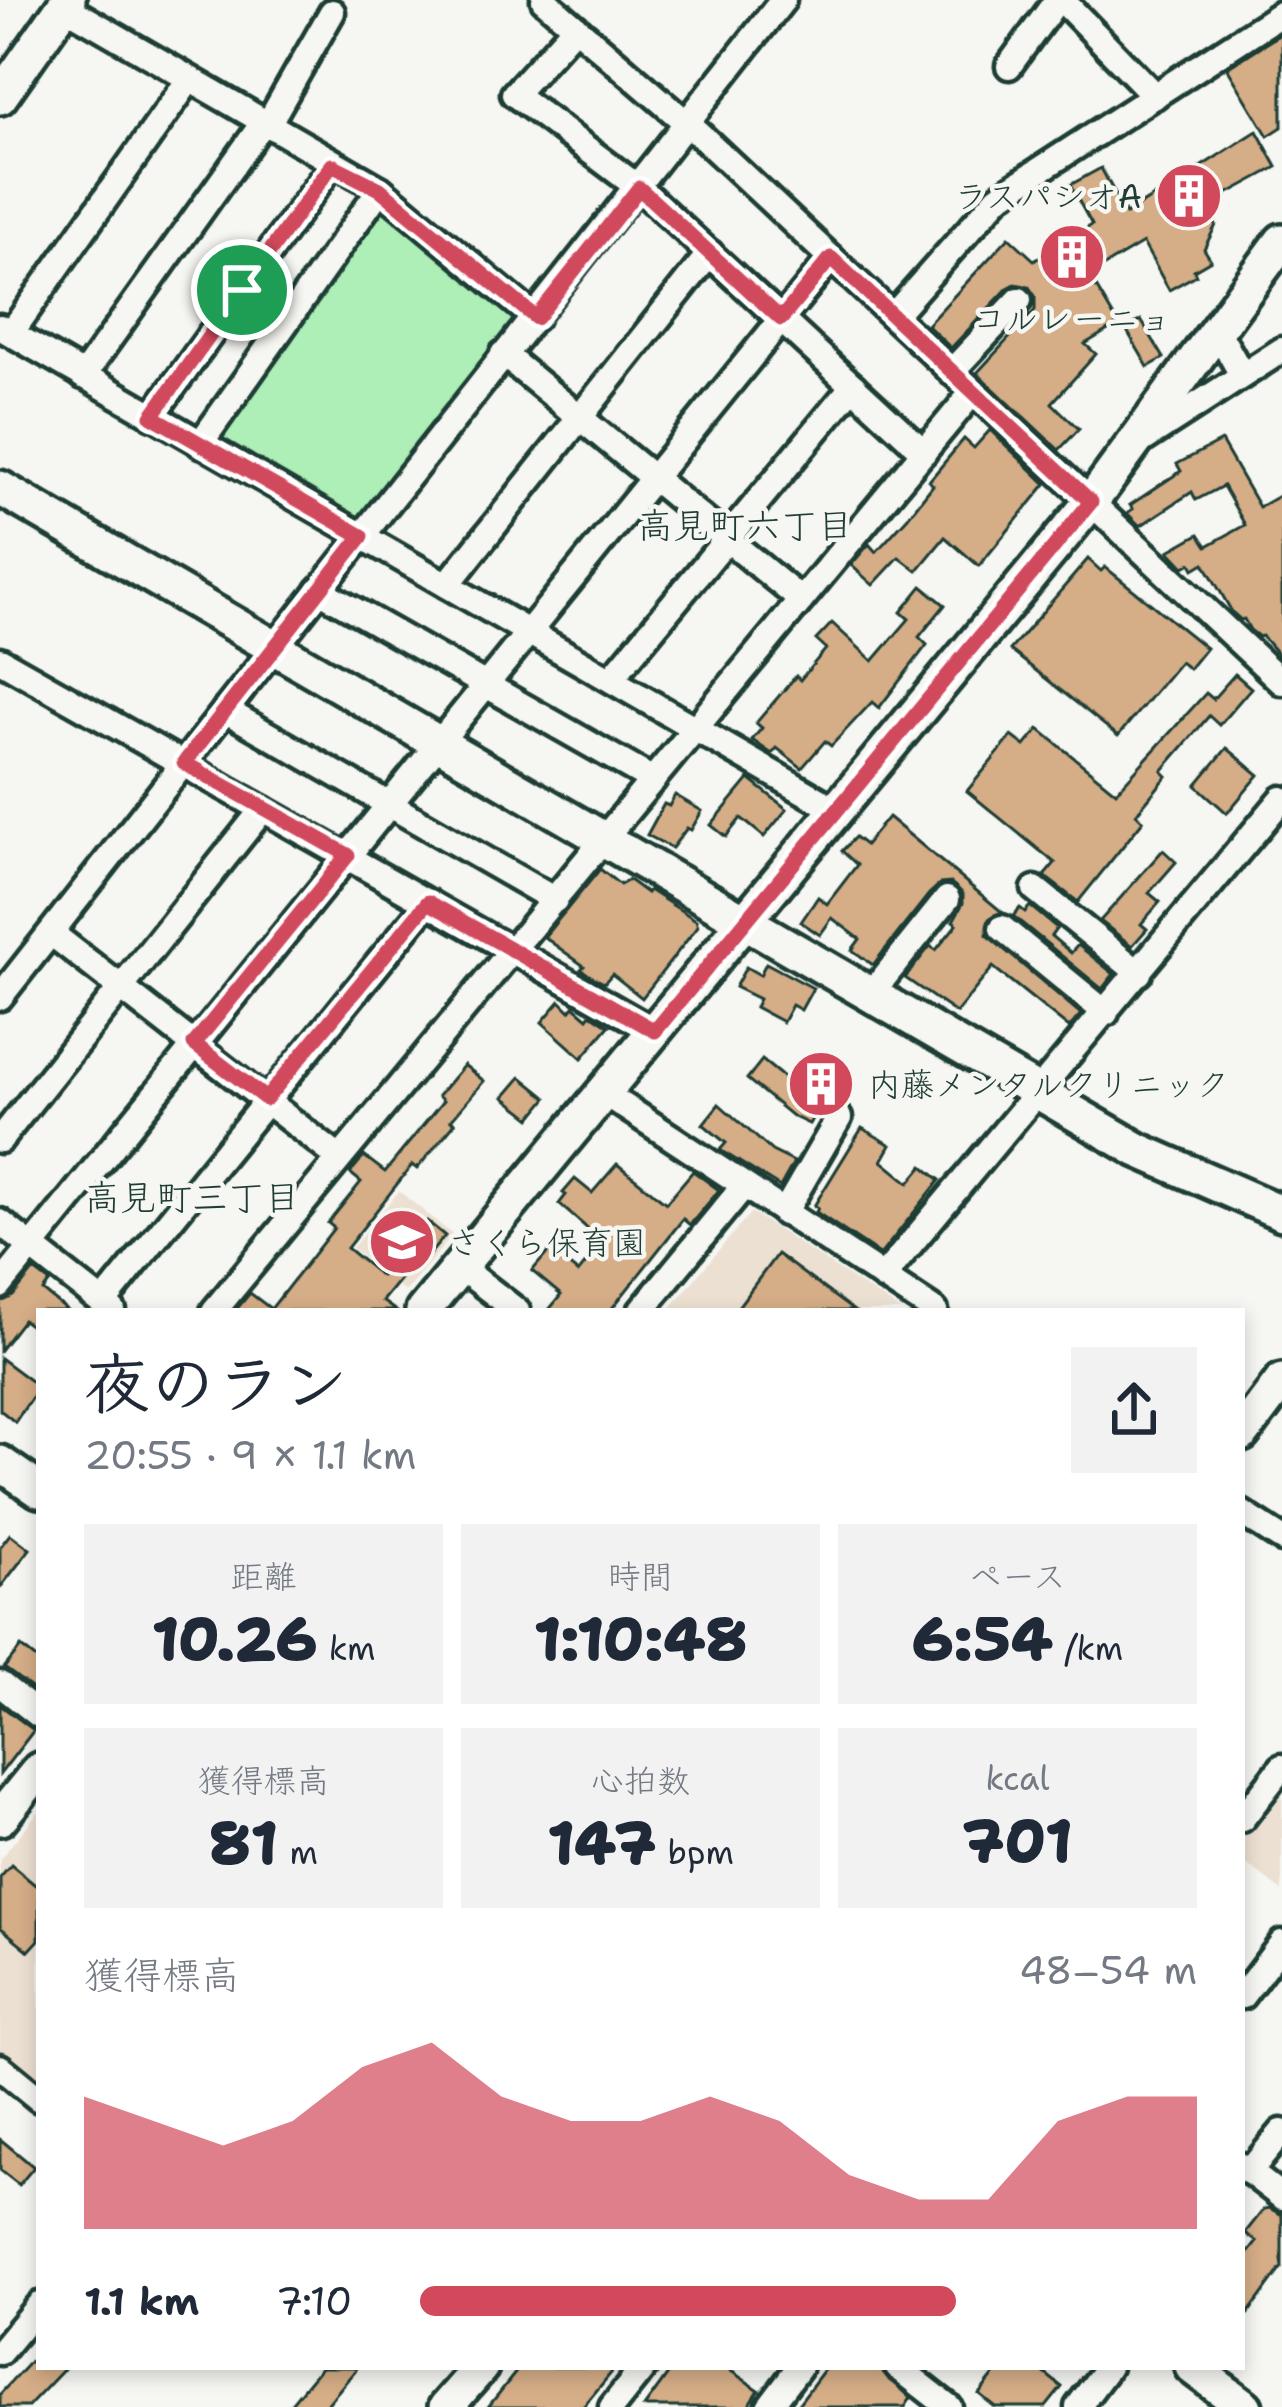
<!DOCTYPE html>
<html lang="ja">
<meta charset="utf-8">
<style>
:root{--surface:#fff;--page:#f2f2f3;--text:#1f2937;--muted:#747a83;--accent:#d1495b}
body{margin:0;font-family:"Shantell Sans","Klee One",sans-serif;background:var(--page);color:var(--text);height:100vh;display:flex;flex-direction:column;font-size:45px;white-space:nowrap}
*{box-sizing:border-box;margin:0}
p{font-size:39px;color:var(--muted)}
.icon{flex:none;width:66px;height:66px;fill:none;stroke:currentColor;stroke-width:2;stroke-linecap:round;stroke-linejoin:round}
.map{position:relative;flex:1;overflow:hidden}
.panel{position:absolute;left:36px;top:1308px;width:1209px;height:1062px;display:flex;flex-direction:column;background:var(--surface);border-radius:0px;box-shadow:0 6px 18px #0003}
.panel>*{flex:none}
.pin{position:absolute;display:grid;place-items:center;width:102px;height:102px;color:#fff;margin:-51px;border:6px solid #fff;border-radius:50%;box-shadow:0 3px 12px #0007}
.round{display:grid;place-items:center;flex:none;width:126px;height:126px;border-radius:0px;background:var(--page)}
.overview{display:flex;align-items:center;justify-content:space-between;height:204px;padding:0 48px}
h1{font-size:66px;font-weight:800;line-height:90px}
.figures{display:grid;grid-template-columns:repeat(3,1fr);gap:18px;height:204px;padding:12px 48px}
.figures div{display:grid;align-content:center;border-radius:0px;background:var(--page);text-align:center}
.figures b{font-size:60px;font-weight:800}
.figures small{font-size:33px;font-weight:400}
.figures p{font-size:33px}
.chart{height:336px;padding:24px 48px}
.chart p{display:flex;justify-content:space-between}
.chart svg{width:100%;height:216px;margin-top:12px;fill:var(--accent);opacity:.7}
ul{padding:0 48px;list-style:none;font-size:39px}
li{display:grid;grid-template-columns:192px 144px 1fr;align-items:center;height:90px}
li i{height:30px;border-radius:15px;background:var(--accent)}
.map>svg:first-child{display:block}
</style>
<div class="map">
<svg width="1282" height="2407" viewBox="0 0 1282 2407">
<rect width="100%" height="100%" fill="#f6f6f2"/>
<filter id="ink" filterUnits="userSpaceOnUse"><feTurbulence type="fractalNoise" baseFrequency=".00833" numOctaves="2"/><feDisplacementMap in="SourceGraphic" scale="24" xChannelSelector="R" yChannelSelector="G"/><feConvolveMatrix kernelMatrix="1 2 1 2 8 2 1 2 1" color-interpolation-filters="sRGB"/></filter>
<g filter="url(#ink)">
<g fill="#ece0d2">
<polygon points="399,1191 453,1235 405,1292 352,1248"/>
<polygon points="751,1212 901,1311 668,1311"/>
<polygon points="1282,1786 1282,1891 1242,1861 1242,1840"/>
<polygon points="39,1811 39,2083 16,2064 0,2083 0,1859"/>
</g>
<polygon fill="#aeeeb7" stroke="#669676" stroke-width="3" points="379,210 386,210 520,321 362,519 353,519 218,445 216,436"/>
<g fill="#d5ad87" stroke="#1f3d34" stroke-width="3">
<polygon points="1282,33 1282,127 1268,136 1227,68"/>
<polygon points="1257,131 1277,167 1205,206 1216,225 1204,249 1211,260 1194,270 1196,275 1169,290 1143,243 1089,275 1118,324 1085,344 1096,354 1052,403 1079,429 1059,450 977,373 1035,310 1035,296 1029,287 1015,284 1008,288 951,348 927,325 1009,237 1034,260 1092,225 1070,185 1101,168 1126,214"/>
<polygon points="1141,320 1164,358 1148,367 1126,329"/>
<polygon points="990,430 1046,484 979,566 945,537 917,571 899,557 873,585 851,565 869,544 876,552 908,517 933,485 929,481 964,439 974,448"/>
<polygon points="1221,441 1259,507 1282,494 1282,659 1262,636 1259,637 1250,630 1244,619 1241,620 1232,612 1204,563 1194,569 1191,563 1184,567 1169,551 1199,534 1207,546 1245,525 1223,486 1196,500 1192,492 1140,526 1127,513 1133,509 1130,505 1181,471 1177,464"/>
<polygon points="1088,559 1101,571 1105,567 1206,648 1189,669 1180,662 1118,736 1010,650"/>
<polygon points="922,586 945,605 919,637 927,645 879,708 872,702 831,746 825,741 802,768 777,748 772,754 752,740 762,728 756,723 796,676 800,680 826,649 816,640 832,623 873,661 909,619 901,612"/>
<polygon points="1235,674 1251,688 1219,725 1209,716 1162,771 1167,776 1136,814 1143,821 1078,902 1044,876 1055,863 967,791 1012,736 1025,746 1039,729 1116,792 1206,693 1213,699"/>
<polygon points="1227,748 1259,775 1227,813 1196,785"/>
<polygon points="749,779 787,809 764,837 741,818 726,837 711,825"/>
<polygon points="675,795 702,811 691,830 687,828 672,848 647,835 664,804 669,806"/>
<polygon points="888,817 1002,912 989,919 987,935 1081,1014 1069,1028 993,967 956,1013 905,978 930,946 936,950 957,924 953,921 963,903 963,894 951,883 940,884 929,894 873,965 852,950 860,939 832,918 820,935 801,922 818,897 827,904 857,865 842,851 855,837 865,845"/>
<polygon points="1163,850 1176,862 1149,893 1160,902 1141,924 1147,929 1132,946 1100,921"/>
<polygon points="600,869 620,885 629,880 647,893 649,890 696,920 698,926 642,998 612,974 604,983 589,975 581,969 584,966 544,937"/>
<polygon points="1030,906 1057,928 1051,936 1071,953 1078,945 1114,974 1102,989 1013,916 1020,908 1025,912"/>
<polygon points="766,963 813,988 801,1010 792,1005 783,1022 755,1007 759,999 735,987 746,967 760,975"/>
<polygon points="560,1001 570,1011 574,1006 588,1018 591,1014 609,1026 582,1058 542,1022"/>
<polygon points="762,1060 794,1086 805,1066 814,1061 845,1081 819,1119 814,1116 809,1124 792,1116 747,1079"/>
<polygon points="464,1065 484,1081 451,1120 455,1123 417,1169 412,1165 347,1248 381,1276 427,1221 445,1236 418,1268 413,1263 382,1301 396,1311 235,1311 250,1293 271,1309 334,1228 328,1223 361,1182 350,1173 364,1156 385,1172 443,1101 438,1096"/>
<polygon points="521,1077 547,1098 531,1118 504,1097"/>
<polygon points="719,1104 772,1151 794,1162 780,1187 720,1150 726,1143 703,1124"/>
<polygon points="862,1128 891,1145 882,1161 909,1183 923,1166 940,1180 880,1255 816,1212 818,1208 814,1206"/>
<polygon points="617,1164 666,1203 693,1171 719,1190 690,1225 683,1219 610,1311 548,1311 561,1295 532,1271 550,1250 578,1273 603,1242 559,1204 566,1195 563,1193 575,1179 592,1193"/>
<polygon points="777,1254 854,1311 735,1311"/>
<polygon points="34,1270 50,1282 43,1291 68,1311 39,1311 39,1332 23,1320 0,1350 0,1302 13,1296"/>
<polygon points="0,1358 39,1387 15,1422 0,1410"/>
<polygon points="10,1534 30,1549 0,1588 0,1547"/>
<polygon points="21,1647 39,1661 39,1684 34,1690 4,1668"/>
<polygon points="0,1705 34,1730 0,1774"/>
<polygon points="11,1865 39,1888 39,1940 29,1951 0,1927 0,1878"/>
<polygon points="0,2139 34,2167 19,2185 0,2170"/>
<polygon points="1269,2208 1282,2215 1282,2267 1242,2322 1242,2261 1257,2242 1245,2233 1264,2209"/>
<polygon points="39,2352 39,2367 66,2367 28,2407 0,2407 0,2394"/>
<polygon points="321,2367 358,2367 325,2407 288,2407"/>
<polygon points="520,2367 616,2367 583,2407 488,2407"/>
<polygon points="673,2367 725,2367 759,2390 748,2407 644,2407"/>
<polygon points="826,2367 877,2367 911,2398 905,2407 796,2407"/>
<polygon points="1000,2367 1037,2367 1062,2387 1046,2407 995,2407 979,2394"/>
</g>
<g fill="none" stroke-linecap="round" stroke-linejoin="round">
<defs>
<g id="street">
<polyline points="544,0 697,132 1282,682"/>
<polyline points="1062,0 1155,96"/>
<polyline points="64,6 380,189 535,318"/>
<polyline points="575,27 514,94 639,188 924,452"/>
<polyline points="1009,66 1057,0"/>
<polyline points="267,126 332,12"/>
<polyline points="893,316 998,197 1282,13"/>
<polyline points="0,327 838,811"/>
<polyline points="1217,330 1242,375"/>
<polyline points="11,333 189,80"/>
<polyline points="503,354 801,600"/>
<polyline points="951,372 1019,300"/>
<polyline points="83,376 263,123"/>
<polyline points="152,416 332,165"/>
<polyline points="1143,440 1282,350"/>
<polyline points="200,444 380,189"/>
<polyline points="447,585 710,253"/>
<polyline points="319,590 653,780"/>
<polyline points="0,660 654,1031"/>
<polyline points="612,678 853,386"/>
<polyline points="225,710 555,900"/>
<polyline points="1035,889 1139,973"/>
<polyline points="1002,928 1106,1013"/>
<polyline points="51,933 339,1158"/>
<polyline points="870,995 947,899"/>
<polyline points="0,997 783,0"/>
<polyline points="604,1093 935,1311"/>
<polyline points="0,1140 263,809"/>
<polyline points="784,1213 839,1118"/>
<polyline points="0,1222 113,1311"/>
<polyline points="460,1267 517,1311"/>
<polyline points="883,1277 1282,799"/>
<polyline points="0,1286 831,258"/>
<polyline points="103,1303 428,902"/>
<polyline points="214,1311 973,392"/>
<polyline points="641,1311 743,1187"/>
<polyline points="1242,1513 1282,1539"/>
<polyline points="0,1684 39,1715"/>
<polyline points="1242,1819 1282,1767"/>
<polyline points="1242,1996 1282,1943"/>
<polyline points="0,2067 39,2099"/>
<polyline points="1242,2166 1282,2197"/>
<polyline points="1249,2172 1282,2132"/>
<polyline points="0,2352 39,2305"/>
<polyline points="898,2367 949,2407"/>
<polyline points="612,2407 644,2367"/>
<polyline points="769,2407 799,2367"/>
<polyline points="1078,2407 1108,2367"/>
</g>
<g id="secondary">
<polyline points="0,97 68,0"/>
<polyline points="0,488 1138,1150 1282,1213"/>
<polyline points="423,1311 1091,502 1282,241"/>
<polyline points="1242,1434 1282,1381"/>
<polyline points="0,1463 39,1490"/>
<polyline points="0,1818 39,1770"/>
<polyline points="1192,2367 1245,2407"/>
<polyline points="446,2407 481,2367"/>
</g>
</defs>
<use href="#street" stroke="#1f3d34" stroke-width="33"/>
<use href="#secondary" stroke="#1f3d34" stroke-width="42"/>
<use href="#street" stroke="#f6f6f2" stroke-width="24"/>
<use href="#secondary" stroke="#f6f6f2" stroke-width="33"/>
</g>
</g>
<g fill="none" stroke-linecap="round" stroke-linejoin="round" filter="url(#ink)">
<defs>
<polygon id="route" points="332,165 380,189 536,318 639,188 781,319 831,258 1091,502 655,1031 428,902 266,1099 194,1044 348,855 184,763 362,536 152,416"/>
</defs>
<use href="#route" stroke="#fff" stroke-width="24"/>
<use href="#route" stroke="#d1495b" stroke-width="15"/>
</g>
<defs>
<symbol id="building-disc" viewBox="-11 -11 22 22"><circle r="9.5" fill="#d1495b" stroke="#f6f6f2"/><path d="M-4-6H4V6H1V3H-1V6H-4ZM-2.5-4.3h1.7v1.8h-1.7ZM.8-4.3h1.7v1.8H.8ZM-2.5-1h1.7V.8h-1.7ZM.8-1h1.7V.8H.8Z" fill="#fff"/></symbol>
<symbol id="school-disc" viewBox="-11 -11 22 22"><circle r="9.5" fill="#d1495b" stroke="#f6f6f2"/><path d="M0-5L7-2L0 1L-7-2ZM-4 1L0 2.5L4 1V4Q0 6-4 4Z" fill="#fff"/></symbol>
</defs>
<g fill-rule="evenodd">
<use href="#building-disc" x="1151" y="158" width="76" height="76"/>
<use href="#building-disc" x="1034" y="219" width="76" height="76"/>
<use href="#building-disc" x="783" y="1046" width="76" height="76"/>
<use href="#school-disc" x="364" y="1204" width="76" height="76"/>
</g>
<g text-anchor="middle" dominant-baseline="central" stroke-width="9" stroke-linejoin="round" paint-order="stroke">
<g font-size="33" fill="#1f3d34" stroke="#f6f6f2" text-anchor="start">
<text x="1142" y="196" text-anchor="end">ラスパシオA</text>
<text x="1072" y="318" text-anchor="middle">コルレーニョ</text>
<text x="868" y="1084">内藤メンタルクリニック</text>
<text x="448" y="1242">さくら保育園</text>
</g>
<g font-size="36" fill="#1f3d34" stroke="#f6f6f2">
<text x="745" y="525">高見町六丁目</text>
<text x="192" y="1197">高見町三丁目</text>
</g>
</g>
</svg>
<div class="pin" style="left:242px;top:290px;background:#1e9e55"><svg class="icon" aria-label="arrive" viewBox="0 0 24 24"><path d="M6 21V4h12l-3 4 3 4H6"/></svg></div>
<section class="panel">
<div class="overview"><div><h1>夜のラン</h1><p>20:55 · 9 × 1.1 km</p></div><a class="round"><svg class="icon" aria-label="share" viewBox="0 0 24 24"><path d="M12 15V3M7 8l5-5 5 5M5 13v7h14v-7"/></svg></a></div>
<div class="figures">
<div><p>距離</p><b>10.26<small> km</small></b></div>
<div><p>時間</p><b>1:10:48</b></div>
<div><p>ペース</p><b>6:54<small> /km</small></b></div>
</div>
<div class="figures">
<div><p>獲得標高</p><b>81<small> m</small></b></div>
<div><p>心拍数</p><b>147<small> bpm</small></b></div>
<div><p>kcal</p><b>701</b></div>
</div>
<div class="chart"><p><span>獲得標高</span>48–54 m</p>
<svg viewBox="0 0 160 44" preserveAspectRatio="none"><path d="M0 44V17L10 22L20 27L30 22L40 11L50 6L60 17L70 22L80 22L90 17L100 22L110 33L120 38L130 38L140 22L150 17L160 17V44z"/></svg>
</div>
<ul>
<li><b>1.1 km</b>7:10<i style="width:69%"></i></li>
</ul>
</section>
</div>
